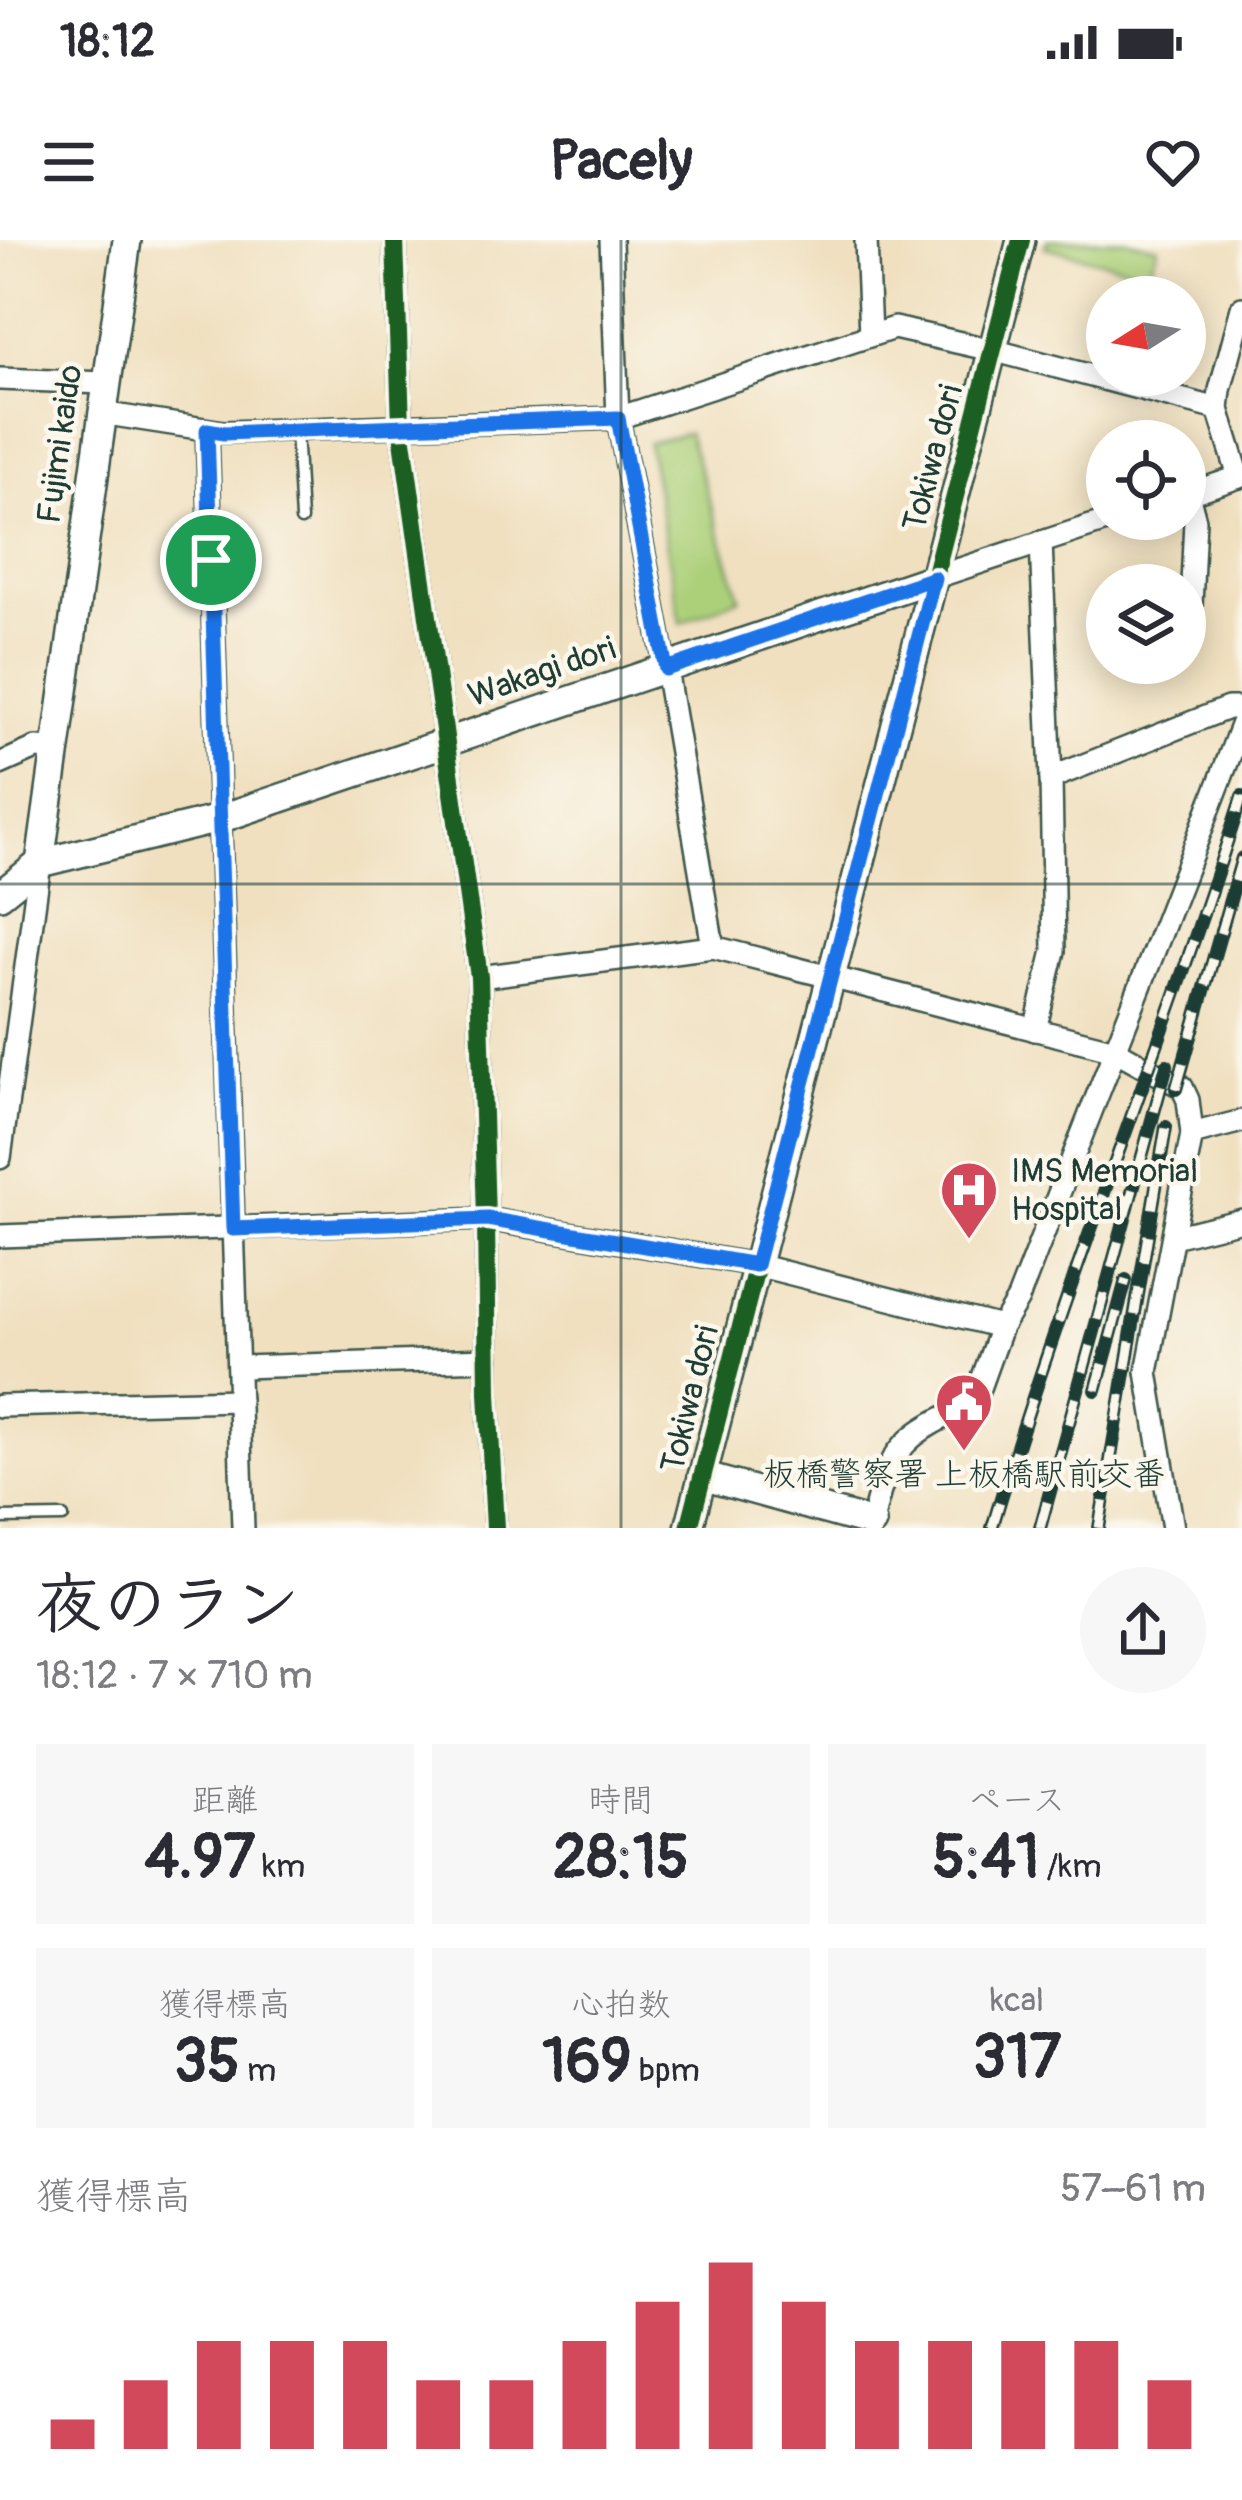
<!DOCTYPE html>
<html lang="ja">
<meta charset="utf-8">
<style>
:root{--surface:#fff;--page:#f7f7f7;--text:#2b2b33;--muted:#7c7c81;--accent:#d1495b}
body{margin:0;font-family:Pangolin,"Klee One",sans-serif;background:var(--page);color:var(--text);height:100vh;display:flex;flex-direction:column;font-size:45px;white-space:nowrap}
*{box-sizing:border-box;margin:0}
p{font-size:39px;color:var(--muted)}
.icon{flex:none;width:66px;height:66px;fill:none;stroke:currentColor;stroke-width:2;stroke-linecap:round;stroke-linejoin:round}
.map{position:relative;height:1288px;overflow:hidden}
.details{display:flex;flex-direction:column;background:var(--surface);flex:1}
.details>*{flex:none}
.needle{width:78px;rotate:259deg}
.tools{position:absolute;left:1086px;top:36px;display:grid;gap:24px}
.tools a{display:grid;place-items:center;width:120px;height:120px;border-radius:50%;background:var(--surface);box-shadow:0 6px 30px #0003;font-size:60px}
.pin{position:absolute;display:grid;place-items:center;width:102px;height:102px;color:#fff;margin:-51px;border:6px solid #fff;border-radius:50%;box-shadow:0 3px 12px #0007}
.round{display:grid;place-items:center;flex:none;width:126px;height:126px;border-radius:63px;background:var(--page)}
.headline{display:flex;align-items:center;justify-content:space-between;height:204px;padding:0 36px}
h1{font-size:66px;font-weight:800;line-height:90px}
.stats{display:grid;grid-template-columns:repeat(3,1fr);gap:18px;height:204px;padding:12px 36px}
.stats div{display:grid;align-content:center;border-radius:0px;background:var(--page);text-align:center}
.stats b{font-size:60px;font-weight:800}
.stats small{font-size:33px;font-weight:400}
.stats p{font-size:33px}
.chart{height:336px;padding:24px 36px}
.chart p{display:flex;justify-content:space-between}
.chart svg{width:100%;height:216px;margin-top:12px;stroke:var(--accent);stroke-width:6}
.status{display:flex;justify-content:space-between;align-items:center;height:84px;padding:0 60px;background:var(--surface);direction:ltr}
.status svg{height:33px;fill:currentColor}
header{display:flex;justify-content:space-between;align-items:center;height:156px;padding:0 36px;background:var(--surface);font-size:54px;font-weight:800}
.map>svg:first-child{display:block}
</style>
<div class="status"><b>18:12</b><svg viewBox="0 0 49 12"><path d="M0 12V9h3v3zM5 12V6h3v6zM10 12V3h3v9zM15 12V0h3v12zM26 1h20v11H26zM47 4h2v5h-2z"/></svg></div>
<header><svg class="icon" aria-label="menu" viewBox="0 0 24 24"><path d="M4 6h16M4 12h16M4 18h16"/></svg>Pacely<svg class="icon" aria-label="heart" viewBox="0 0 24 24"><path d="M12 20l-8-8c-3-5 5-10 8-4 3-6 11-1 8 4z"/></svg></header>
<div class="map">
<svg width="1242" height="1288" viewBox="0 0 1242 1288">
<rect width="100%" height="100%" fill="#fbf7ec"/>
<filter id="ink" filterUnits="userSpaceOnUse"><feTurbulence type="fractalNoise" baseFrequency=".00833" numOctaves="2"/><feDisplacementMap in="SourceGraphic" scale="24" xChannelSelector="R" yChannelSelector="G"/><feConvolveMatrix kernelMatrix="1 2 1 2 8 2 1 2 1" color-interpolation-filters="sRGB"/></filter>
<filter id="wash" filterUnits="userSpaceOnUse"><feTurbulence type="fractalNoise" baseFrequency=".004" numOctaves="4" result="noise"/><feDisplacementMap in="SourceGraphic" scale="48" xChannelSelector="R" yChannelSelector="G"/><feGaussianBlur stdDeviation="2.7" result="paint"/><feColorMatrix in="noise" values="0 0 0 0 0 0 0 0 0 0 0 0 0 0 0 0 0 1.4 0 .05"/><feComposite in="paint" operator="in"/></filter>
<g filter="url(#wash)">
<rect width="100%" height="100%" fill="#f0e0c0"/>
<g fill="#acd079" stroke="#668656" stroke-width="3">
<polygon points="1047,0 1126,0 1158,7 1149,33 1045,7"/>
<polygon points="688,193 740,358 681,383 648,203"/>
</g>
</g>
<g filter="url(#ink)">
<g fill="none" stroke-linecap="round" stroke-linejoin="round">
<defs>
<g id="service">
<polyline points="296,190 301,280"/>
<polyline points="0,1278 63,1277"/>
</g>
<g id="minor">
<polyline points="395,0 401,186 479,737 486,979 488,1153 495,1288"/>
<polyline points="611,0 618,178 666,429 713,707"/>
<polyline points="866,0 870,95"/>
<polyline points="0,139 105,143"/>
<polyline points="101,173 224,192 618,178 894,88 992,110 1218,169"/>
<polyline points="207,190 243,1288"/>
<polyline points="1239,237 1218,169 1220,150 1242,68"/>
<polyline points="1188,254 1195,280 1190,387"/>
<polyline points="1185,255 1242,236"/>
<polyline points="933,338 1112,279"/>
<polyline points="0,524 36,508 55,509"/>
<polyline points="1051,538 1228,468 1242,468"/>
<polyline points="479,737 713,707 1115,810 1182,847 1188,860 1192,894 1147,1132 1173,1288"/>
<polyline points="1035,790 1054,711 1051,538 1041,302"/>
<polyline points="1192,894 1242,881"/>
<polyline points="0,918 40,623"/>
<polyline points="0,996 486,979 756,1025 1001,1087"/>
<polyline points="1173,997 1242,980"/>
<polyline points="238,1127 488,1119"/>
<polyline points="0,1166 239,1160"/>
<path d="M871 1288C877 1259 885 1222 908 1201 925 1184 953 1174 974 1162L1001 1087 1018 1059C1092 867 1169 676 1242 483"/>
</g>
<g id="tertiary">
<polyline points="40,623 127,0"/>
<polyline points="0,655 40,623 219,579 933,338"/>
<polyline points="702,1236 872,1283"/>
<polyline points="689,1288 1021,0"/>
</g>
</defs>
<use href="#service" stroke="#3e5549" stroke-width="15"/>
<use href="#minor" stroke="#3e5549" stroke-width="26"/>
<use href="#tertiary" stroke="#3e5549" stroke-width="32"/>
<use href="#service" stroke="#fff" stroke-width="10"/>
<use href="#minor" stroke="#fff" stroke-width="21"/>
<use href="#tertiary" stroke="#fff" stroke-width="27"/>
<defs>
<g id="rail">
<polyline points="1176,849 1242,618"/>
<polyline points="1096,1150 1126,1040"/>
<path d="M992 1288C1065 1041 1164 802 1242 556"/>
<polyline points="1040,1288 1167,825"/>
<polyline points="1099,1288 1166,887"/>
</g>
</defs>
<use href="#rail" stroke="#1f3d34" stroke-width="14"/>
<use href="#rail" stroke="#fbf7ec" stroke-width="9" stroke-dasharray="27" stroke-linecap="butt"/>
<defs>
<g id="cycleway">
<polyline points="395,0 401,186 479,737 486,979 488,1153 495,1288"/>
<polyline points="689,1288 1021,0"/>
</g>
</defs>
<use href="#cycleway" stroke="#fbf7ec" stroke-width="26"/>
<use href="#cycleway" stroke="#1b5e20" stroke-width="18"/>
</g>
</g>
<g fill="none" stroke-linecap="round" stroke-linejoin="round" filter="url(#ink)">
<defs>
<polygon id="route" points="618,178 666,429 934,338 756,1025 487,979 233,989 207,190 224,193"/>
</defs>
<use href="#route" stroke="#fff" stroke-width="24"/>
<use href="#route" stroke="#1a73e8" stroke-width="15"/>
</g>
<path fill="none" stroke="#1f3d34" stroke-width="3" stroke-opacity="0.55" d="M621 0V1288M0 644H1242"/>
<defs>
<symbol id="hospital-pin" viewBox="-11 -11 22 30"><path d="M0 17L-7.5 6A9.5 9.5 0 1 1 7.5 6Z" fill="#d1495b" stroke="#fbf7ec"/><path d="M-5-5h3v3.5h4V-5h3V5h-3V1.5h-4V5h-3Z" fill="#fff"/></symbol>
<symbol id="civic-pin" viewBox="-11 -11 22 30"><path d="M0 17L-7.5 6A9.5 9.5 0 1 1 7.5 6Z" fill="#d1495b" stroke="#fbf7ec"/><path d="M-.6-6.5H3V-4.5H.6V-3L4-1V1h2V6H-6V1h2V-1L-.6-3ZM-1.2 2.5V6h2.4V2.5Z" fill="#fff"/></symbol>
</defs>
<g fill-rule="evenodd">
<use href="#hospital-pin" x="936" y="917" width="66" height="90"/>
<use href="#civic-pin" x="931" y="1129" width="66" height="90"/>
</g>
<g text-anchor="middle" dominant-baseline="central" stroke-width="9" stroke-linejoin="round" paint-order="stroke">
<g font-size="33" fill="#1f3d34" stroke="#fbf7ec">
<text transform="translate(60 204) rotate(-82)">Fujimi kaido</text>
<text transform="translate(933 218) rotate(-75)">Tokiwa dori</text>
<text transform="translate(542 432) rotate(-19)">Wakagi dori</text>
<text transform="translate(690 1159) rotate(-76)">Tokiwa dori</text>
</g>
<g font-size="33" fill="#1f3d34" stroke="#fbf7ec" text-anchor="start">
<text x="1011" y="931">IMS Memorial<tspan x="1011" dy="38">Hospital</tspan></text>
<text x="964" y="1234" text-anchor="middle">板橋警察署 上板橋駅前交番</text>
</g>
</g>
</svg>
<div class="tools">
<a><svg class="needle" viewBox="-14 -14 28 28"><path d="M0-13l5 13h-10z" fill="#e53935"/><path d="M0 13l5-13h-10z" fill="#7c7c81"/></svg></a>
<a><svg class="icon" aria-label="locate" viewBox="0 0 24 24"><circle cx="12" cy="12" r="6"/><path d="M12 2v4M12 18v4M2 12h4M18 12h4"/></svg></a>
<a><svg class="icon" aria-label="layers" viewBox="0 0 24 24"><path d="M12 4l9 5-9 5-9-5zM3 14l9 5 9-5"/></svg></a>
</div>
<div class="pin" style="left:211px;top:320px;background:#1e9e55"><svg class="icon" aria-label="arrive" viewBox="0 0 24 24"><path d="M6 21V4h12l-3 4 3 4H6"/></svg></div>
</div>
<section class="details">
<div class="headline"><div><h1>夜のラン</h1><p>18:12 · 7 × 710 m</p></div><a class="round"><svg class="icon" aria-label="share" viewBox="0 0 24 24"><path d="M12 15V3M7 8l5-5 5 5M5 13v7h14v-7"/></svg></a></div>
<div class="stats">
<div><p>距離</p><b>4.97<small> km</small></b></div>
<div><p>時間</p><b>28:15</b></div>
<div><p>ペース</p><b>5:41<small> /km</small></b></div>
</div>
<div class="stats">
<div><p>獲得標高</p><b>35<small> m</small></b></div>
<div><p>心拍数</p><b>169<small> bpm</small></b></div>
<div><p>kcal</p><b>317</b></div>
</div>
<div class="chart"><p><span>獲得標高</span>57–61 m</p>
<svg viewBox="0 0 160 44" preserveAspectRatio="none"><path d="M5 44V38M15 44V30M25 44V22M35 44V22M45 44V22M55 44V30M65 44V30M75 44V22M85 44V14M95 44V6M105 44V14M115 44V22M125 44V22M135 44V22M145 44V22M155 44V30"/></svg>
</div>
</section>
